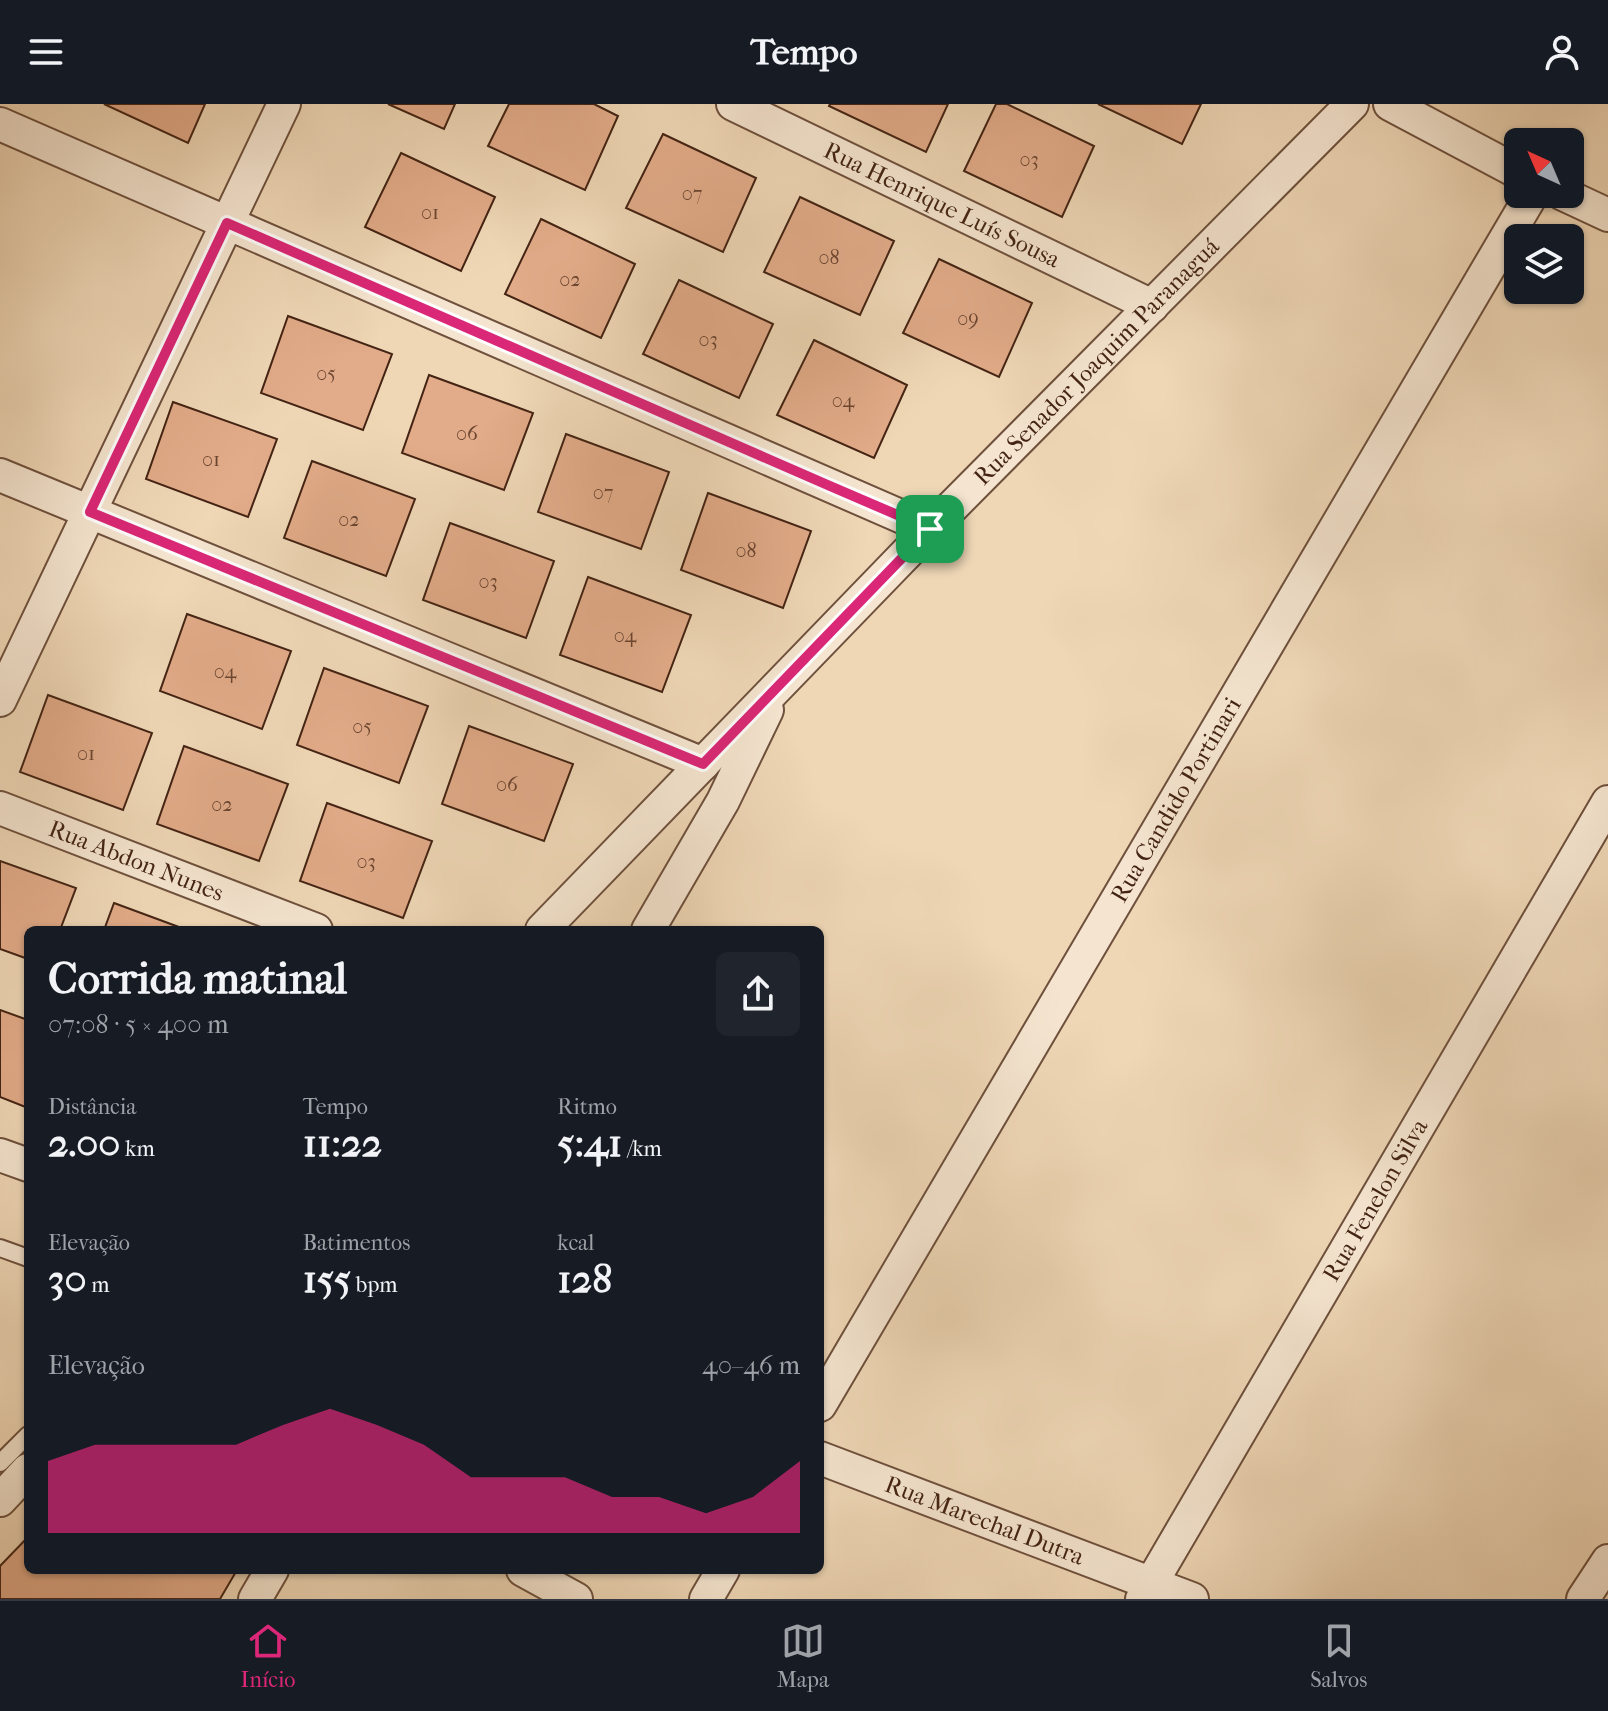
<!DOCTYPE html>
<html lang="pt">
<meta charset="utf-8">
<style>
:root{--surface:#171b24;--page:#20242c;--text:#f1f3f6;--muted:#9ea1a6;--line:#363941;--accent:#db2777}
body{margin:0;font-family:"IM FELL French Canon",serif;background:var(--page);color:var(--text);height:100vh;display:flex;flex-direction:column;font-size:30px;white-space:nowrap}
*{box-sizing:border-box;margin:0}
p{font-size:26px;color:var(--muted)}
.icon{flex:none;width:44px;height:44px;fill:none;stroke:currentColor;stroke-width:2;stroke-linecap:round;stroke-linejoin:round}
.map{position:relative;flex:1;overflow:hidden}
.details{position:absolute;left:24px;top:822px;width:800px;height:648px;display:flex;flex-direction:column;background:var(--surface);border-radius:12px;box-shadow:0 2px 6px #0004}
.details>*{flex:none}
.needle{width:52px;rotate:316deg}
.buttons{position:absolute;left:1504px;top:24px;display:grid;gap:16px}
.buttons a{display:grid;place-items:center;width:80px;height:80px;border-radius:12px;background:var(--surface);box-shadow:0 2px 6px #0004;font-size:40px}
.pin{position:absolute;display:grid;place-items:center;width:68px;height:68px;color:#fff;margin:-34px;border-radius:16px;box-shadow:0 4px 12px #0006}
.round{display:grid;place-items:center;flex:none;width:84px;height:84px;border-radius:12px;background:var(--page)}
.summary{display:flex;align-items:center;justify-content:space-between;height:136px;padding:0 24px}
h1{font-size:44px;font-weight:800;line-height:60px}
.stats{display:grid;grid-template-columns:repeat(3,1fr);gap:12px;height:136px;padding:8px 24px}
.stats div{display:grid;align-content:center}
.stats b{font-size:40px;font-weight:800}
.stats small{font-size:22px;font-weight:400}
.stats p{font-size:22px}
.chart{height:224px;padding:16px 24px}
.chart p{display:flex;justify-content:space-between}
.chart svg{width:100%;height:144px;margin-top:8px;fill:var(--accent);opacity:.7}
header{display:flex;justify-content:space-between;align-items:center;height:104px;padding:0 24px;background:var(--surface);font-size:36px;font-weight:800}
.tab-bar{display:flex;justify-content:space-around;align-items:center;height:112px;border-top:2px solid var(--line);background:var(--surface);font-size:22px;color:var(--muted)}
.tab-bar a{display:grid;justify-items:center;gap:4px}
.tab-bar .selected{color:var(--accent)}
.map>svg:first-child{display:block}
</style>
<header><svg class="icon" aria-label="menu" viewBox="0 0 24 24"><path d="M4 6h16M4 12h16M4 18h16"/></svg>Tempo<svg class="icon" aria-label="person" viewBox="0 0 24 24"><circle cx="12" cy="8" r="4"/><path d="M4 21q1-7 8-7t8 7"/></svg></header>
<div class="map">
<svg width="1608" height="1495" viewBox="0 0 1608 1495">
<rect width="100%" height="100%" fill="#efd7b6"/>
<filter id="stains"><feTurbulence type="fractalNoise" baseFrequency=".0025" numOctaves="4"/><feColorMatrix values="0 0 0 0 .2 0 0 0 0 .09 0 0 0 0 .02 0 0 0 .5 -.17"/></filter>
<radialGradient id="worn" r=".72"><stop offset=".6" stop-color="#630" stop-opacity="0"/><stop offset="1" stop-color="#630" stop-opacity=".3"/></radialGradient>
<g fill="#e2ab89" stroke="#432313" stroke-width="2">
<polygon points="104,0 205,0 188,39"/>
<polygon points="388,0 455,0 444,25"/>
<polygon points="509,0 594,0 618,12 585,86 488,42"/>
<polygon points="830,0 948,0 926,48 829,2"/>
<polygon points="996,0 1007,0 1094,42 1062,113 964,67"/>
<polygon points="1098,0 1201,0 1182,40"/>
<polygon points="663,30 756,74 723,148 626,104"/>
<polygon points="401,49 495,93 461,167 365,123"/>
<polygon points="800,93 894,137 860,211 764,168"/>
<polygon points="541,115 635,160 601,234 505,190"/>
<polygon points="939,155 1032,199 999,273 903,229"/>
<polygon points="679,176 773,220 739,294 643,250"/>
<polygon points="288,212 392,250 363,326 261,289"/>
<polygon points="814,236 907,281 874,354 777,311"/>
<polygon points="429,271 533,309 504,386 402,349"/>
<polygon points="173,298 277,335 248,413 146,375"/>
<polygon points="566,330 669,368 641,445 538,408"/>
<polygon points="312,357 415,395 386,472 284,434"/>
<polygon points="708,389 811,427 783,504 681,466"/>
<polygon points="450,419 554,457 526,534 423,496"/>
<polygon points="588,473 691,511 662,588 560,551"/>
<polygon points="187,510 291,547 262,625 160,587"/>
<polygon points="324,564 428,602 399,679 297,641"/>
<polygon points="48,591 152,629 123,706 20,668"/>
<polygon points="469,622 573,660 544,737 442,700"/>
<polygon points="184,642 288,680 259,757 157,720"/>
<polygon points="327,699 432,737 403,814 300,777"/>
<polygon points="0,757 76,784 60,826 28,826 28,855 0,845"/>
<polygon points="114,799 187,826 104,826"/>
<polygon points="0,906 28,916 28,1004 0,993"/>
<polygon points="28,1433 28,1466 237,1466 220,1495 0,1495 0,1462"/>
</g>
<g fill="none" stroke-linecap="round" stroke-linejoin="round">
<defs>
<g id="lane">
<polyline points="0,1144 28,1154"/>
<polyline points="0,1359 28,1331"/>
</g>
<g id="street">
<path id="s1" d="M733 0 1152 202"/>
<polyline points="1390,0 1518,68"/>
<polyline points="0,20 930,425"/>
<polyline points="1563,90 1608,111"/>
<polyline points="0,371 703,660"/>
<polyline points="0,596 284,0"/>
<path id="s2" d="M0 704 316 826"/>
<path id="s3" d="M542 826 930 425 1352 0"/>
<polyline points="648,826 723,697 767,606"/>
<polyline points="0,1051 28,1061"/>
<path id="s4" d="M820 1301 1532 90"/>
<path id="s5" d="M820 1354 1192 1495"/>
<polyline points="0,1396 28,1366"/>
<polyline points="523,1466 576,1495"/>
<polyline points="255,1495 272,1466"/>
<polyline points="706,1495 723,1466"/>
<path id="s6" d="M1142 1495 1608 698"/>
<polyline points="1583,1495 1608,1457"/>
</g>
</defs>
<use href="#lane" stroke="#6e503c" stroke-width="20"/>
<use href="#street" stroke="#6e503c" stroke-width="36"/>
<use href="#lane" stroke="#f5e5d0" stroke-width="16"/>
<use href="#street" stroke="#f5e5d0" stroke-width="32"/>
</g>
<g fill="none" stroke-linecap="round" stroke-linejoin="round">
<defs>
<polygon id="route" points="227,119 830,382 930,425 703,660 90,408"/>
</defs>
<use href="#route" stroke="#fff" stroke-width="16"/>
<use href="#route" stroke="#db2777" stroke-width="10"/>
</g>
<g text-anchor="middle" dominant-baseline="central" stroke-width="8" stroke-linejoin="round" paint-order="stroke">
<g font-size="20" fill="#6b4530">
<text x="1029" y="55">03</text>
<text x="692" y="89">07</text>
<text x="430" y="108">01</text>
<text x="829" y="153">08</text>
<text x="570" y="175">02</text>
<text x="968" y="214">09</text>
<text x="708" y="235">03</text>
<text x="326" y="269">05</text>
<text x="843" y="296">04</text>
<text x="467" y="329">06</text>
<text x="211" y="355">01</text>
<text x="603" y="388">07</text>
<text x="349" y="415">02</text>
<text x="746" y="446">08</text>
<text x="488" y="477">03</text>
<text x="625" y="531">04</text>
<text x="225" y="567">04</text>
<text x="362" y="622">05</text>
<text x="86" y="649">01</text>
<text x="507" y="680">06</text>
<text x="222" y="700">02</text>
<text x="366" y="757">03</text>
</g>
<g font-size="24" fill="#432313" stroke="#f5e5d0">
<text stroke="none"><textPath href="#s1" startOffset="232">Rua Henrique Luís Sousa</textPath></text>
<text stroke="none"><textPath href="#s3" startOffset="794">Rua Senador Joaquim Paranaguá</textPath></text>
<text stroke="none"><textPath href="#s4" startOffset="702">Rua Candido Portinari</textPath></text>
<text stroke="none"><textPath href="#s2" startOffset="146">Rua Abdon Nunes</textPath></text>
<text stroke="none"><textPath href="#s6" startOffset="462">Rua Fenelon Silva</textPath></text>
<text stroke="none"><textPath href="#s5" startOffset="176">Rua Marechal Dutra</textPath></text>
</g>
</g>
<rect width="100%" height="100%" filter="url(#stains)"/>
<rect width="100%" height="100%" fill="url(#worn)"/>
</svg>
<div class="buttons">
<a><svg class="needle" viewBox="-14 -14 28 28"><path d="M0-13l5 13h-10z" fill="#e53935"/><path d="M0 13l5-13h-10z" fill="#9ea1a6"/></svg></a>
<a><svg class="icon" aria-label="layers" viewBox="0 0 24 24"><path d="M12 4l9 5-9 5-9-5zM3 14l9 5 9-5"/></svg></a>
</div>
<div class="pin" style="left:930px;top:425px;background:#1e9e55"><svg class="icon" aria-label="arrive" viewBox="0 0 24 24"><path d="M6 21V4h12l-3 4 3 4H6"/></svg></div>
<section class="details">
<div class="summary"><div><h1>Corrida matinal</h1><p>07:08 · 5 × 400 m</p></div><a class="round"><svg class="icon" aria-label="share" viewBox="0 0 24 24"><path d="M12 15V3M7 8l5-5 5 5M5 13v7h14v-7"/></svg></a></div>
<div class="stats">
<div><p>Distância</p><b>2.00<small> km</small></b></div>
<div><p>Tempo</p><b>11:22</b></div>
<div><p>Ritmo</p><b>5:41<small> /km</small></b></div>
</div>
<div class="stats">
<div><p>Elevação</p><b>30<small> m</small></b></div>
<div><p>Batimentos</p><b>155<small> bpm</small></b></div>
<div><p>kcal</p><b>128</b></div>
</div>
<div class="chart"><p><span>Elevação</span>40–46 m</p>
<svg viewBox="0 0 160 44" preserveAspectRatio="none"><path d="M0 44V22L10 17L20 17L30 17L40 17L50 11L60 6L70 11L80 17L90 27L100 27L110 27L120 33L130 33L140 38L150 33L160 22V44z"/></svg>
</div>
</section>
</div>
<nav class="tab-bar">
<a class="selected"><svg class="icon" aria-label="home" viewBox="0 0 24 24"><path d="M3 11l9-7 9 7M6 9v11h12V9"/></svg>Início</a>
<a><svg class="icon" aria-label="map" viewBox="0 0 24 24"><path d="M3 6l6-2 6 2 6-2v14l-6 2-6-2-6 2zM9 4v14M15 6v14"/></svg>Mapa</a>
<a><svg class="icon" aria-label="saved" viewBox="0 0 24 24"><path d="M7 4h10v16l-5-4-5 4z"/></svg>Salvos</a>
</nav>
